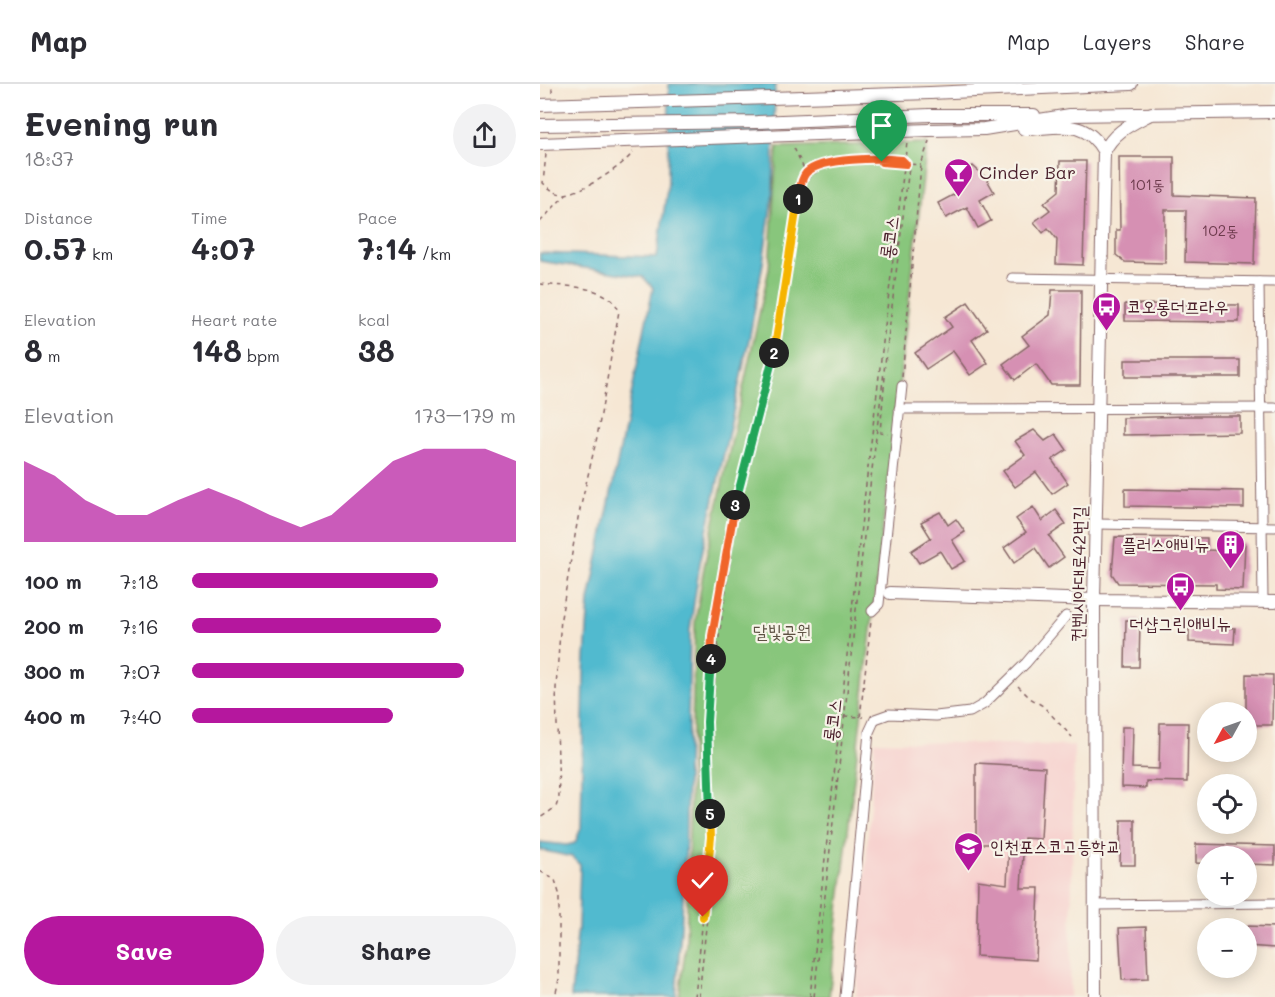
<!DOCTYPE html>
<meta charset="utf-8">
<style>
:root{--surface:#fff;--page:#f2f2f3;--text:#2b2b33;--muted:#7c7c81;--line:#e1e1e2;--accent:#b5179e}
body{margin:0;font-family:Mali,"Poor Story",sans-serif;background:var(--page);color:var(--text);height:100vh;display:flex;flex-direction:column;font-size:22px;white-space:nowrap}
*{box-sizing:border-box;margin:0}
p{font-size:20px;color:var(--muted)}
.icon{flex:none;width:33px;height:33px;fill:none;stroke:currentColor;stroke-width:2;stroke-linecap:round;stroke-linejoin:round}
.map{position:relative;flex:1;overflow:hidden}
.panel{display:flex;flex-direction:column;background:var(--surface);width:540px}
.panel>*{flex:none}
.needle{width:39px;rotate:230deg}
.buttons{position:absolute;left:657px;top:618px;display:grid;gap:12px}
.buttons a{display:grid;place-items:center;width:60px;height:60px;border-radius:50%;background:var(--surface);box-shadow:0 3px 15px #0003;font-size:30px}
.pin{position:absolute;display:grid;place-items:center;width:51px;height:51px;color:#fff;margin:-62px -26px;border-radius:50% 50% 50% 0;rotate:-45deg;box-shadow:0 0 6px #0007}
.pin .icon{rotate:45deg}
.km{position:absolute;width:30px;height:30px;margin:-15px;border-radius:50%;background:#222;color:#fff;font-size:16px;line-height:30px;text-align:center}
.round{display:grid;place-items:center;flex:none;width:63px;height:63px;border-radius:32px;background:var(--page)}
.summary{display:flex;align-items:center;justify-content:space-between;height:102px;padding:0 24px}
h1{font-size:33px;font-weight:700;line-height:45px}
.metrics{display:grid;grid-template-columns:repeat(3,1fr);gap:9px;height:102px;padding:6px 24px}
.metrics div{display:grid;align-content:center}
.metrics b{font-size:30px;font-weight:700}
.metrics small{font-size:16px;font-weight:400}
.metrics p{font-size:16px}
.chart{height:168px;padding:12px 24px}
.chart p{display:flex;justify-content:space-between}
.chart svg{width:100%;height:108px;margin-top:6px;fill:var(--accent);opacity:.7}
.action{display:flex;gap:12px;margin-top:auto;padding:12px 24px}
.action a{flex:1;height:69px;border-radius:36px;background:var(--accent);color:#fff;font-size:24px;font-weight:700;line-height:69px;text-align:center}
.action a+a{background:var(--page);color:var(--text)}
ul{padding:0 24px;list-style:none;font-size:20px}
li{display:grid;grid-template-columns:96px 72px 1fr;align-items:center;height:45px}
li i{height:15px;border-radius:8px;background:var(--accent)}
header{display:flex;align-items:center;gap:36px;box-sizing:border-box;height:84px;padding:0 30px;background:var(--surface);border-bottom:2px solid var(--line)}
header strong{font-size:28px}
nav{display:flex;gap:33px;margin-inline-start:auto;font-size:21px}
main{display:flex;flex:1;min-height:0}
.map>svg:first-child{display:block}
</style>
<header>
<strong>Map</strong>
<nav><a>Map</a><a>Layers</a><a>Share</a></nav>
</header>
<main>
<section class="panel">
<div class="summary"><div><h1>Evening run</h1><p>18:37</p></div><a class="round"><svg class="icon" aria-label="share" viewBox="0 0 24 24"><path d="M12 15V3M7 8l5-5 5 5M5 13v7h14v-7"/></svg></a></div>
<div class="metrics">
<div><p>Distance</p><b>0.57<small> km</small></b></div>
<div><p>Time</p><b>4:07</b></div>
<div><p>Pace</p><b>7:14<small> /km</small></b></div>
</div>
<div class="metrics">
<div><p>Elevation</p><b>8<small> m</small></b></div>
<div><p>Heart rate</p><b>148<small> bpm</small></b></div>
<div><p>kcal</p><b>38</b></div>
</div>
<div class="chart"><p><span>Elevation</span>173–179 m</p>
<svg viewBox="0 0 160 44" preserveAspectRatio="none"><path d="M0 44V11L10 17L20 27L30 33L40 33L50 27L60 22L70 27L80 33L90 38L100 33L110 22L120 11L130 6L140 6L150 6L160 11V44z"/></svg>
</div>
<ul>
<li><b>100 m</b>7:18<i style="width:76%"></i></li>
<li><b>200 m</b>7:16<i style="width:77%"></i></li>
<li><b>300 m</b>7:07<i style="width:84%"></i></li>
<li><b>400 m</b>7:40<i style="width:62%"></i></li>
</ul>
<div class="action"><a>Save</a><a>Share</a></div>
</section>
<div class="map">
<svg width="735" height="913" viewBox="0 0 735 913">
<rect width="100%" height="100%" fill="#f7f3e8"/>
<filter id="ink" filterUnits="userSpaceOnUse"><feTurbulence type="fractalNoise" baseFrequency=".0167" numOctaves="2"/><feDisplacementMap in="SourceGraphic" scale="12" xChannelSelector="R" yChannelSelector="G"/><feConvolveMatrix kernelMatrix="1 2 1 2 8 2 1 2 1" color-interpolation-filters="sRGB"/></filter>
<filter id="wash" filterUnits="userSpaceOnUse"><feTurbulence type="fractalNoise" baseFrequency=".008" numOctaves="4" result="noise"/><feDisplacementMap in="SourceGraphic" scale="24" xChannelSelector="R" yChannelSelector="G"/><feGaussianBlur stdDeviation="1.35" result="paint"/><feColorMatrix in="noise" values="0 0 0 0 0 0 0 0 0 0 0 0 0 0 0 0 0 1.4 0 .05"/><feComposite in="paint" operator="in"/></filter>
<g filter="url(#wash)">
<rect width="100%" height="100%" fill="#f6e7d4"/>
<polygon fill="#f7d0cd" points="335,657 534,662 530,913 316,913"/>
<polygon fill="#88c67c" stroke="#697254" stroke-width="1.5" points="387,59 289,913 139,913 146,860 155,539 164,483 229,185 237,63"/>
<polygon fill="#51bacf" stroke="#4e6c7d" stroke-width="1.5" points="129,0 235,0 233,108 223,179 210,251 160,479 150,546 145,789 136,913 31,913 38,842 40,781 32,773 0,766 0,758 27,761 35,759 41,744 44,588 49,517 113,204 103,193 0,177 0,169 117,173 128,99"/>
<g id="blocks">
<g fill="#d690b3">
<polygon points="579,73 634,73 634,111 716,114 714,180 645,178 646,126 625,126 625,179 585,178 576,171 576,146 580,146"/>
<polygon points="520,77 546,77 543,181 516,180 517,155 508,144 503,149 494,138 510,126 504,119 519,107"/>
<polygon points="433,82 446,94 454,108 440,116 451,137 438,144 427,123 406,134 398,119 419,108 411,93"/>
<polygon points="512,206 541,206 540,301 511,301 496,280 475,296 463,280 489,261 482,252 510,231"/>
<polygon points="428,218 447,245 432,256 448,279 430,291 413,267 386,285 375,269 412,243 405,233"/>
<polygon points="585,220 699,221 699,238 585,237"/>
<rect x="585" y="276" width="115" height="17"/>
<polygon points="645,332 700,332 700,349 583,351 583,334"/>
<polygon points="494,346 505,357 516,350 527,366 512,376 528,399 512,410 496,388 475,403 463,387 485,371 475,357"/>
<polygon points="585,405 704,407 704,424 585,422"/>
<polygon points="493,423 502,437 516,426 526,440 509,452 524,473 509,484 495,464 474,479 464,464 486,448 476,435"/>
<polygon points="400,428 408,441 416,435 425,448 412,456 425,477 411,485 400,467 379,479 371,467 391,454 381,438"/>
<polygon points="575,453 667,454 667,466 687,467 687,458 705,459 703,506 676,505 676,500 578,499 572,490"/>
<polygon points="586,536 600,536 599,583 585,583"/>
<polygon points="649,543 695,544 694,560 649,558"/>
<polygon points="706,590 733,591 732,641 706,641"/>
<polygon points="620,639 648,639 647,698 606,697 606,704 581,703 582,643 593,643 592,684 619,685"/>
<polygon points="436,679 505,683 501,755 484,754 481,804 499,804 496,876 436,872 438,796 467,800 469,760 436,760"/>
<polygon points="581,736 595,736 595,781 580,781"/>
<polygon points="656,760 735,762 735,781 706,780 706,772 668,772 668,780 656,779"/>
<polygon points="706,842 735,843 735,864 706,862"/>
<polygon points="606,843 608,895 582,896 579,844"/>
</g>
</g>
</g>
<g filter="url(#ink)">
<use href="#blocks" fill-opacity="0" stroke="#866566" stroke-width="1.5"/>
<g fill="none" stroke-linecap="round" stroke-linejoin="round">
<defs>
<g id="street">
<polyline points="472,194 735,198"/>
<polyline points="719,198 723,517"/>
<polyline points="359,325 735,324"/>
<polyline points="557,440 735,443"/>
<polyline points="332,527 339,520 362,302"/>
<polyline points="556,821 735,819"/>
<polyline points="305,913 329,648 335,635 349,630 396,632 430,628 444,620 486,579 526,532"/>
</g>
<g id="secondary">
<polyline points="390,9 591,0"/>
<polyline points="390,31 494,31"/>
<path d="M484 45C519 44 545 33 564 68"/>
<polyline points="389,46 444,45 530,31 735,28"/>
<polyline points="350,509 554,516 735,518"/>
<path d="M555 913 554 516 564 68C574 47 592 40 612 29"/>
</g>
</defs>
<use href="#street" stroke="#866566" stroke-width="11"/>
<use href="#secondary" stroke="#866566" stroke-width="14"/>
<g stroke="#866566" stroke-width="1.5" stroke-dasharray="4.5 4.5" stroke-linecap="butt">
<polyline points="12,9 12,0"/>
<polyline points="254,64 266,89"/>
<path d="M6 70 3 99C10 105 15 110 24 110 41 109 84 82 93 68"/>
<polyline points="0,138 26,110"/>
<path d="M0 200C25 203 69 200 79 227L57 353 38 434 21 534 16 604 19 713 16 723 0 734"/>
<polyline points="345,293 340,348 348,349"/>
<polyline points="362,293 381,81 389,57"/>
<polyline points="478,602 490,614 503,622 532,653"/>
<polyline points="304,632 323,633"/>
<polyline points="320,633 331,537"/>
<polyline points="0,787 15,796 19,809 19,895 15,913"/>
<path d="M155 913 171 753 167 638 173 552 194 423 235 264 261 99C264 93 267 87 273 85 296 75 351 66 369 83L325 443 274 913"/>
<path d="M159 913 175 753 171 638 179 552 198 424 239 264 264 100C281 70 351 79 381 81"/>
<polyline points="270,913 321,442 367,58"/>
</g>
<use href="#street" stroke="#fff" stroke-width="9"/>
<use href="#secondary" stroke="#fff" stroke-width="12"/>
<defs>
<g id="secondary-bridge">
<polyline points="0,21 390,9"/>
<polyline points="0,41 217,38 390,31"/>
<polyline points="0,60 389,46"/>
</g>
</defs>
<use href="#secondary-bridge" stroke="#866566" stroke-width="14" stroke-linecap="butt"/>
<use href="#secondary-bridge" stroke="#fff" stroke-width="12"/>
</g>
</g>
<g fill="none" stroke-linecap="round" stroke-linejoin="round" filter="url(#ink)">
<defs>
<path id="split-1" d="M258 115C260 107 260 96 266 89 281 73 342 74 362 76L366 80 342 78"/>
<polyline id="split-2" points="234,269 258,115"/>
<polyline id="split-3" points="195,421 234,269"/>
<polyline id="split-4" points="171,575 172,552 195,421"/>
<polyline id="split-5" points="170,730 167,638 171,575"/>
<polyline id="split-6" points="163,833 171,753 170,730"/>
</defs>
<use href="#split-1" stroke="#fff" stroke-width="12"/>
<use href="#split-2" stroke="#fff" stroke-width="12"/>
<use href="#split-3" stroke="#fff" stroke-width="12"/>
<use href="#split-4" stroke="#fff" stroke-width="12"/>
<use href="#split-5" stroke="#fff" stroke-width="12"/>
<use href="#split-6" stroke="#fff" stroke-width="12"/>
<use href="#split-1" stroke="#f0652b" stroke-width="8"/>
<use href="#split-2" stroke="#f5b400" stroke-width="8"/>
<use href="#split-3" stroke="#22a559" stroke-width="8"/>
<use href="#split-4" stroke="#f0652b" stroke-width="8"/>
<use href="#split-5" stroke="#22a559" stroke-width="8"/>
<use href="#split-6" stroke="#f5b400" stroke-width="8"/>
</g>
<defs>
<symbol id="bar-pin" viewBox="-11 -11 22 30"><path d="M0 17L-7.5 6A9.5 9.5 0 1 1 7.5 6Z" fill="#b5179e" stroke="#f7f3e8"/><path d="M-6-5H6L.8 .8V4.5H3.5V6h-7V4.5H-.8V.8Z" fill="#fff"/></symbol>
<symbol id="bus-pin" viewBox="-11 -11 22 30"><path d="M0 17L-7.5 6A9.5 9.5 0 1 1 7.5 6Z" fill="#b5179e" stroke="#f7f3e8"/><path d="M-5-6H5V4H4V6H2V4H-2V6H-4V4H-5ZM-3.5-4V0h7V-4ZM-3.5 1.2v1.5H-2V1.2ZM2 1.2v1.5H3.5V1.2Z" fill="#fff"/></symbol>
<symbol id="building-pin" viewBox="-11 -11 22 30"><path d="M0 17L-7.5 6A9.5 9.5 0 1 1 7.5 6Z" fill="#b5179e" stroke="#f7f3e8"/><path d="M-4-6H4V6H1V3H-1V6H-4ZM-2.5-4.3h1.7v1.8h-1.7ZM.8-4.3h1.7v1.8H.8ZM-2.5-1h1.7V.8h-1.7ZM.8-1h1.7V.8H.8Z" fill="#fff"/></symbol>
<symbol id="school-pin" viewBox="-11 -11 22 30"><path d="M0 17L-7.5 6A9.5 9.5 0 1 1 7.5 6Z" fill="#b5179e" stroke="#f7f3e8"/><path d="M0-5L7-2L0 1L-7-2ZM-4 1L0 2.5L4 1V4Q0 6-4 4Z" fill="#fff"/></symbol>
</defs>
<g fill-rule="evenodd">
<use href="#bar-pin" x="402" y="72" width="33" height="45"/>
<use href="#bus-pin" x="550" y="206" width="33" height="45"/>
<use href="#building-pin" x="674" y="444" width="33" height="45"/>
<use href="#bus-pin" x="624" y="486" width="33" height="45"/>
<use href="#school-pin" x="412" y="746" width="33" height="45"/>
</g>
<g text-anchor="middle" dominant-baseline="central" stroke-width="4.5" stroke-linejoin="round" paint-order="stroke">
<g font-size="15" fill="#6d3b4d">
<text x="607" y="100">101동</text>
<text x="680" y="146">102동</text>
</g>
<g font-size="18" fill="#4a1f2b" stroke="#f7f3e8" text-anchor="start">
<text x="439" y="88">Cinder Bar</text>
<text x="587" y="222">코오롱더프라우</text>
<text x="669" y="460" text-anchor="end">플러스애비뉴</text>
<text x="640" y="539" text-anchor="middle">더샵그린애비뉴</text>
<text x="450" y="762">인천포스코고등학교</text>
</g>
<g font-size="18" fill="#4a1f2b" stroke="#f7f3e8">
<text transform="translate(349 153) rotate(-83)">롱코스</text>
<text transform="translate(538 490) rotate(-89)">컨벤시아대로42번길</text>
<text transform="translate(292 636) rotate(-84)">롱코스</text>
</g>
<g font-size="18" fill="#5d5143" stroke="#f7f3e8">
<text x="242" y="547">달빛공원</text>
</g>
</g>
</svg>
<div class="buttons">
<a><svg class="needle" viewBox="-14 -14 28 28"><path d="M0-13l5 13h-10z" fill="#e53935"/><path d="M0 13l5-13h-10z" fill="#7c7c81"/></svg></a>
<a><svg class="icon" aria-label="locate" viewBox="0 0 24 24"><circle cx="12" cy="12" r="6"/><path d="M12 2v4M12 18v4M2 12h4M18 12h4"/></svg></a>
<a>+</a>
<a>−</a>
</div>
<div class="pin" style="left:342px;top:78px;background:#1e9e55"><svg class="icon" aria-label="arrive" viewBox="0 0 24 24"><path d="M6 21V4h12l-3 4 3 4H6"/></svg></div>
<div class="pin" style="left:163px;top:833px;background:#d93025"><svg class="icon" aria-label="check" viewBox="0 0 24 24"><path d="M5 12l5 5 9-10"/></svg></div>
<b class="km" style="left:258px;top:115px">1</b>
<b class="km" style="left:234px;top:269px">2</b>
<b class="km" style="left:195px;top:421px">3</b>
<b class="km" style="left:171px;top:575px">4</b>
<b class="km" style="left:170px;top:730px">5</b>
</div>
</main>
